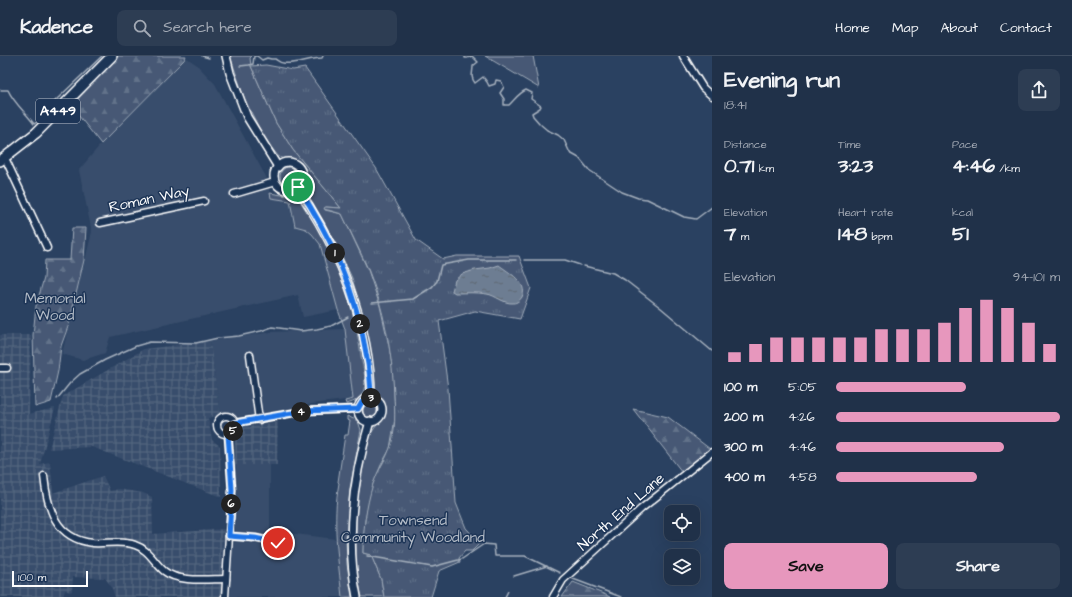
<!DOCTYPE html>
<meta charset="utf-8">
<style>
:root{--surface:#203149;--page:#2d3d53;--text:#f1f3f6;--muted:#a2a9b4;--line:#3d4c61;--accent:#e797bd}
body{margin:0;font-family:"Architects Daughter",sans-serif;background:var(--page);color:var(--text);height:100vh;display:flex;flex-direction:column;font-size:15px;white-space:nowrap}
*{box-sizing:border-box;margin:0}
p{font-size:13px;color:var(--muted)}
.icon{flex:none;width:22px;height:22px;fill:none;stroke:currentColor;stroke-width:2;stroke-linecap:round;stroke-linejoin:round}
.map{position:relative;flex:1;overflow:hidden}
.sheet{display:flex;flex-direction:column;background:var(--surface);width:360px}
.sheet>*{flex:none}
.controls{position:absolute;left:664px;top:449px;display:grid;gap:8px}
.controls a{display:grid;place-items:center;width:36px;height:36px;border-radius:8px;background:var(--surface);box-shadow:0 4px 16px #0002,0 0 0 1px var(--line);font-size:20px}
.scale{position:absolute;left:12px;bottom:10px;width:76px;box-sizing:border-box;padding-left:4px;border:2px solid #fff;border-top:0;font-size:11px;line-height:14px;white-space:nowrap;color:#fff;-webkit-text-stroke:3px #1d3557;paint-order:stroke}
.pin{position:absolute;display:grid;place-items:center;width:34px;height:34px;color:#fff;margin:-17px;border:2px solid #fff;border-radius:50%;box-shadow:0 1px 4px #0007}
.km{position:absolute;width:20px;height:20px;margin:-10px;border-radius:50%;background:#222;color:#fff;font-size:11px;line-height:20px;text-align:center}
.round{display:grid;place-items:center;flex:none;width:42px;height:42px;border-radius:8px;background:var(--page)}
.headline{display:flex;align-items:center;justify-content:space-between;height:68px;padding:0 12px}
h1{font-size:22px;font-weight:800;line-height:30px}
.metrics{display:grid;grid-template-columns:repeat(3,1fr);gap:6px;height:68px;padding:4px 12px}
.metrics div{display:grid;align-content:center}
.metrics b{font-size:20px;font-weight:800}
.metrics small{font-size:11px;font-weight:400}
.metrics p{font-size:11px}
.chart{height:112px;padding:8px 12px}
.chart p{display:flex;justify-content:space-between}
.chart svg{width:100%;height:72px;margin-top:4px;stroke:var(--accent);stroke-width:6}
.button{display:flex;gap:8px;margin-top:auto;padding:8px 12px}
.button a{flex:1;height:46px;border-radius:8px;background:var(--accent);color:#111;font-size:16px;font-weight:800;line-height:46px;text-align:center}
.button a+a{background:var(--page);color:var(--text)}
ul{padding:0 12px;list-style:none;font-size:13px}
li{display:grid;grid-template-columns:64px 48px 1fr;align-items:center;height:30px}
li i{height:10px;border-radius:5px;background:var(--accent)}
header{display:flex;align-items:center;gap:24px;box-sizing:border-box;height:56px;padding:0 20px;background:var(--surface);border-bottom:1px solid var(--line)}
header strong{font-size:19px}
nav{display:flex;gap:22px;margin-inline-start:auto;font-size:14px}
.search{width:280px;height:36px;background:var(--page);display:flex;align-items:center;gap:10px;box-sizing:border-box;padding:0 14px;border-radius:8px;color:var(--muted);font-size:15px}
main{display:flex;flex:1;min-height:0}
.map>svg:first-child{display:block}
</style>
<header>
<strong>Kadence</strong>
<div class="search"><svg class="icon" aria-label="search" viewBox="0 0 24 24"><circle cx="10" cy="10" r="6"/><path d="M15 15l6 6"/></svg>Search here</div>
<nav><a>Home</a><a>Map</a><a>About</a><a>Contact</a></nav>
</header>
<main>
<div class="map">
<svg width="712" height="541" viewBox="0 0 712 541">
<defs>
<pattern id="industrial-grid" width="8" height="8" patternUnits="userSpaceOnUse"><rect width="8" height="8" fill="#394e6c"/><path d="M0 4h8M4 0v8" fill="none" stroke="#576982"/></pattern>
<pattern id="forest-firs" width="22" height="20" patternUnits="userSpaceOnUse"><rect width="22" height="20" fill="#465975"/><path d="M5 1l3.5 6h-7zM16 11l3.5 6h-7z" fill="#62728a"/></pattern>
<pattern id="park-tufts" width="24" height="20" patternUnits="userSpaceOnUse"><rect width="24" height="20" fill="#465975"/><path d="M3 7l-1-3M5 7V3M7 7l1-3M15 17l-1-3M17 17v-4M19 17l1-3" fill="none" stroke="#62728a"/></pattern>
<pattern id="water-ripples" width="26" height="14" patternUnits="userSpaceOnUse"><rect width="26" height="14" fill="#6d7d92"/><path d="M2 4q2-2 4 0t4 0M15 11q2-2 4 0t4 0" fill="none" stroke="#5e6772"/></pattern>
</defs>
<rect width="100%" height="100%" fill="#2a4161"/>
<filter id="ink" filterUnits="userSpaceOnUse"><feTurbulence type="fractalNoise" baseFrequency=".025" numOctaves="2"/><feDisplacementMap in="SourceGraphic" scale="8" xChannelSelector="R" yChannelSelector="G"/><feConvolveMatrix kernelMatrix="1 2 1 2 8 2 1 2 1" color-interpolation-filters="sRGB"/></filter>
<g filter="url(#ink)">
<g fill="#394e6c">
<polygon points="187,2 197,9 215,28 266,121 271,142 290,145 295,170 306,173 312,178 320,188 338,254 303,261 298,239 110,281 105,297 83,304 62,298 92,176 79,114 101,88"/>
<polygon points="345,273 353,343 311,348 298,352 239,361 229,356 220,358 210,285 272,276"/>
<polygon points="235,409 270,409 270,475 336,483 342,541 230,541 236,440"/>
</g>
<g fill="url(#industrial-grid)">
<polygon points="0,279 31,279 29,358 55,352 40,408 50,406 53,437 103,420 110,435 119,433 143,437 152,441 153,478 224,473 221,541 115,541 111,530 105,522 73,521 72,535 70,536 65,534 63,541 0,541"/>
<polygon points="210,285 220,358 208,362 212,384 220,390 221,441 92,391 49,393 63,340 144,293"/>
<polygon points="278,365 277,409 235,409 235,385 237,377 243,371"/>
</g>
<g fill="#465975" stroke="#a2acba">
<polygon points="230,0 252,0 250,2 251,10 276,67 293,94 341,152 326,151 325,154 342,158 368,214 380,250 389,290 393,316 395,362 390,393 381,409 373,428 365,464 363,497 371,499 381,523 384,541 362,541 357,519 356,502 356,467 357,447 363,409 370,379 382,361 384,356 384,351 375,334 370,294 366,272 352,222 337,190 307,138 303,128 304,116 301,111 296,106 281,102 278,100 264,82 245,44"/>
<polygon points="485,0 533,0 539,32"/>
<circle cx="289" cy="120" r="9"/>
<path d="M270 137 294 141 300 145C311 162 322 179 331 197 348 232 357 269 362 306 364 314 366 325 364 333 362 342 355 346 346 348L345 345 353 343 345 273 338 254 320 188 312 178 306 173 295 170 290 145 271 142Z"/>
<circle cx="370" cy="355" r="7"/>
<path d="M347 360 358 365 361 374 350 432 346 483 347 508 352 541H342C338 502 332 465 339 427L338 426 345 379H348L350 365 347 364Z"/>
</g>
<g fill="url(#forest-firs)" stroke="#a2acba">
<polygon points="118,0 186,0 184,4 101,88 71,50"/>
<polygon points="72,172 86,172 84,204 69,268 61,290 58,315 51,346 35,351 33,279 36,250 44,222 45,204 70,204"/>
<polygon points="633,353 668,361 710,393 682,416"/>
<polygon points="573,526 606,539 610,541 562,541"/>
</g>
<path fill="url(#park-tufts)" stroke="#a2acba" d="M266 9 293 14 305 12 376 112 416 184 443 203 457 200H519L531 232 520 263 475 255 439 265 448 333 456 447 466 472 480 487 472 495H465L459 502 460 506 439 515 431 541H384L381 523 371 499 363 497C363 474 366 451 373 428 377 415 386 404 390 392 396 376 395 355 394 338 392 296 384 252 368 213 360 195 351 177 342 158L324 153 325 151 341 152 293 94 276 67 251 10Z"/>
<path fill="url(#water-ripples)" stroke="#a7b1be" d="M499 209C508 216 529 227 522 241 520 244 517 247 513 247 504 248 495 239 487 238 476 236 466 237 455 237L452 235 455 224 462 218 475 214 490 212Z"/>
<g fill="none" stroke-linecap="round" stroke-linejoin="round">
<g stroke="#a7b1be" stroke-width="1.5">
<polyline points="202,0 209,2"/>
<path d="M465 0V2H467L472 0 478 6 473 10C473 17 470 21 475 27L483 21 487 26 489 30 495 28 496 24 501 25 504 31 500 37 504 43V49H509C515 43 519 37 526 34L532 37 531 43 541 50 540 52 532 57 533 60 540 68 547 74 558 79 564 84 570 97 579 102 589 114 622 136 638 142 647 143 684 161 696 163 712 151"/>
<path d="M240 10 249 9 253 8 254 0H257L262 4 267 2 271 3H275C277 4 280 7 283 7 294 9 310 2 322 2L323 0"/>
<path d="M1 34H8C14 47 25 56 34 68L42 62 56 44 102 0"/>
<polyline points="524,204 565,204 580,209"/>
<polyline points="584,210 613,217 625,224 661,252 712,295"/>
<polyline points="372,247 413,243 432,231 437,225 441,209 469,204 516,204"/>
<polyline points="57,343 70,327 80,318 105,304 136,290 150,286 196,287 218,282 239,280 261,275 272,271 301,275 317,273 331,270 348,261"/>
<polyline points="367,500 432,511 462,503 484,488 494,489 495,500 525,500 560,517"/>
<polyline points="514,520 547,510"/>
<polyline points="573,523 621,541"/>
<polyline points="505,541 508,535"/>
</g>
<defs>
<g id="minor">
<polyline points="683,0 703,32 712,40"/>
<polyline points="5,102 47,192"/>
<polyline points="234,138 275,126"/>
<polyline points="100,167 204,145"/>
<polyline points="250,299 259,364"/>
<polyline points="0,312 7,312"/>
<circle cx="226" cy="369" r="9"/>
<polyline points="235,367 304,355 358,353"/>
<path d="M44 420C47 451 55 483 93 487 106 488 122 484 135 489 148 493 154 506 164 515 179 527 208 523 226 523"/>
<polyline points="229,480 255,482 278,487"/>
<polyline points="225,541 232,434 228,378"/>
<polyline points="553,541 563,524 641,453 712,396"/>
</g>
<g id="major">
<polyline points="226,0 230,17 247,61 278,111"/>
<circle cx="288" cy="120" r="14"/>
<path d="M297 131C338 192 371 267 371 342"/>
<circle cx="370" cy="354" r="12"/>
<path d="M357 541C345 483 353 422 370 365"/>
</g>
<polyline id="highway" points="0,105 36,77 112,0"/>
</defs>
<use href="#minor" stroke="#fff" stroke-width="9"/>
<use href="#major" stroke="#fff" stroke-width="10"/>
<use href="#highway" stroke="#fff" stroke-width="12"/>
<use href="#minor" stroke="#1d3557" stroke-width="6"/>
<use href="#major" stroke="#1d3557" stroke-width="7"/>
<use href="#highway" stroke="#1d3557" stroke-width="9"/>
</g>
</g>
<g fill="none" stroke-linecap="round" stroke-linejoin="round" filter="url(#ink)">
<defs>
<path id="route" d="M278 487 255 482 229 480 232 434 228 378C233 375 235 372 235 367L304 355 358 353 362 346 371 342C371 326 369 312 366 297 356 235 332 183 298 131"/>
</defs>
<use href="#route" stroke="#fff" stroke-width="8"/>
<use href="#route" stroke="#1a73e8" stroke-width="5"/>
</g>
<g text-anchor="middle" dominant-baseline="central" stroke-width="3" stroke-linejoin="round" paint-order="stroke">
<rect fill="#1d3557" stroke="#bbc2cd" stroke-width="1" x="36" y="43" width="44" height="24" rx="3"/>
<g font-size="14" font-weight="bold" fill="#fff">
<text x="58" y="55">A449</text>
</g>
<g font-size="15" fill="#fff" stroke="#1d3557">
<text transform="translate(149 143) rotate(-12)">Roman Way</text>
<text transform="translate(621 456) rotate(-41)">North End Lane</text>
</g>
<g font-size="15" fill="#b5bdc8" stroke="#1d3557">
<text x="55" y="242">Memorial<tspan x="55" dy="17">Wood</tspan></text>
<text x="413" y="464">Townsend<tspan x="413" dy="17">Community Woodland</tspan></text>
</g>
</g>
</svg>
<div class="controls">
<a><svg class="icon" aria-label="locate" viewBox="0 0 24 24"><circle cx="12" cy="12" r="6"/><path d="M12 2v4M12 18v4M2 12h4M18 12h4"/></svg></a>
<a><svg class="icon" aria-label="layers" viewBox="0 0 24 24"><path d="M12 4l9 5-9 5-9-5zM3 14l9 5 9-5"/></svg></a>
</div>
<div class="scale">100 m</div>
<div class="pin" style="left:298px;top:131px;background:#1e9e55"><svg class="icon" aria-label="arrive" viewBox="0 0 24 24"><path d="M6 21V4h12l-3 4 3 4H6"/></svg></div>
<div class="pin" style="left:278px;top:487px;background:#d93025"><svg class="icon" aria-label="check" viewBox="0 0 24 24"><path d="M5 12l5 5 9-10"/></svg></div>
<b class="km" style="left:335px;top:197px">1</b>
<b class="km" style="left:360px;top:268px">2</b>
<b class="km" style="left:371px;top:342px">3</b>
<b class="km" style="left:301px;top:356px">4</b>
<b class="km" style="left:233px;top:375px">5</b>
<b class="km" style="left:231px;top:448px">6</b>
</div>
<section class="sheet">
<div class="headline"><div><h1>Evening run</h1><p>18:41</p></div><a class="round"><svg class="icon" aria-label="share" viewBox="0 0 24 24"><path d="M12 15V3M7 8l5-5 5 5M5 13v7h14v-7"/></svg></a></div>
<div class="metrics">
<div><p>Distance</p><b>0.71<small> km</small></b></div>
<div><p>Time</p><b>3:23</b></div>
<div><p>Pace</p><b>4:46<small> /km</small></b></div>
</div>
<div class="metrics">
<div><p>Elevation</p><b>7<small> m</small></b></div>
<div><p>Heart rate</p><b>148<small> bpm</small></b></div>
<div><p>kcal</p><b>51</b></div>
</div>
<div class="chart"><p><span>Elevation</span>94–101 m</p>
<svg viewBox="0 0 160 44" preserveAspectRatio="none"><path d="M5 44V38M15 44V33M25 44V29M35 44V29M45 44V29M55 44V29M65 44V29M75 44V24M85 44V24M95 44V24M105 44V20M115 44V11M125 44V6M135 44V11M145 44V20M155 44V33"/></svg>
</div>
<ul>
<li><b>100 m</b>5:05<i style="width:58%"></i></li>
<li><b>200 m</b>4:26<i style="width:100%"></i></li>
<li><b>300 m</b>4:46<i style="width:75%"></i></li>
<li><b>400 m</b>4:58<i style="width:63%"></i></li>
</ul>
<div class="button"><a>Save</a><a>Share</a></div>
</section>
</main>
